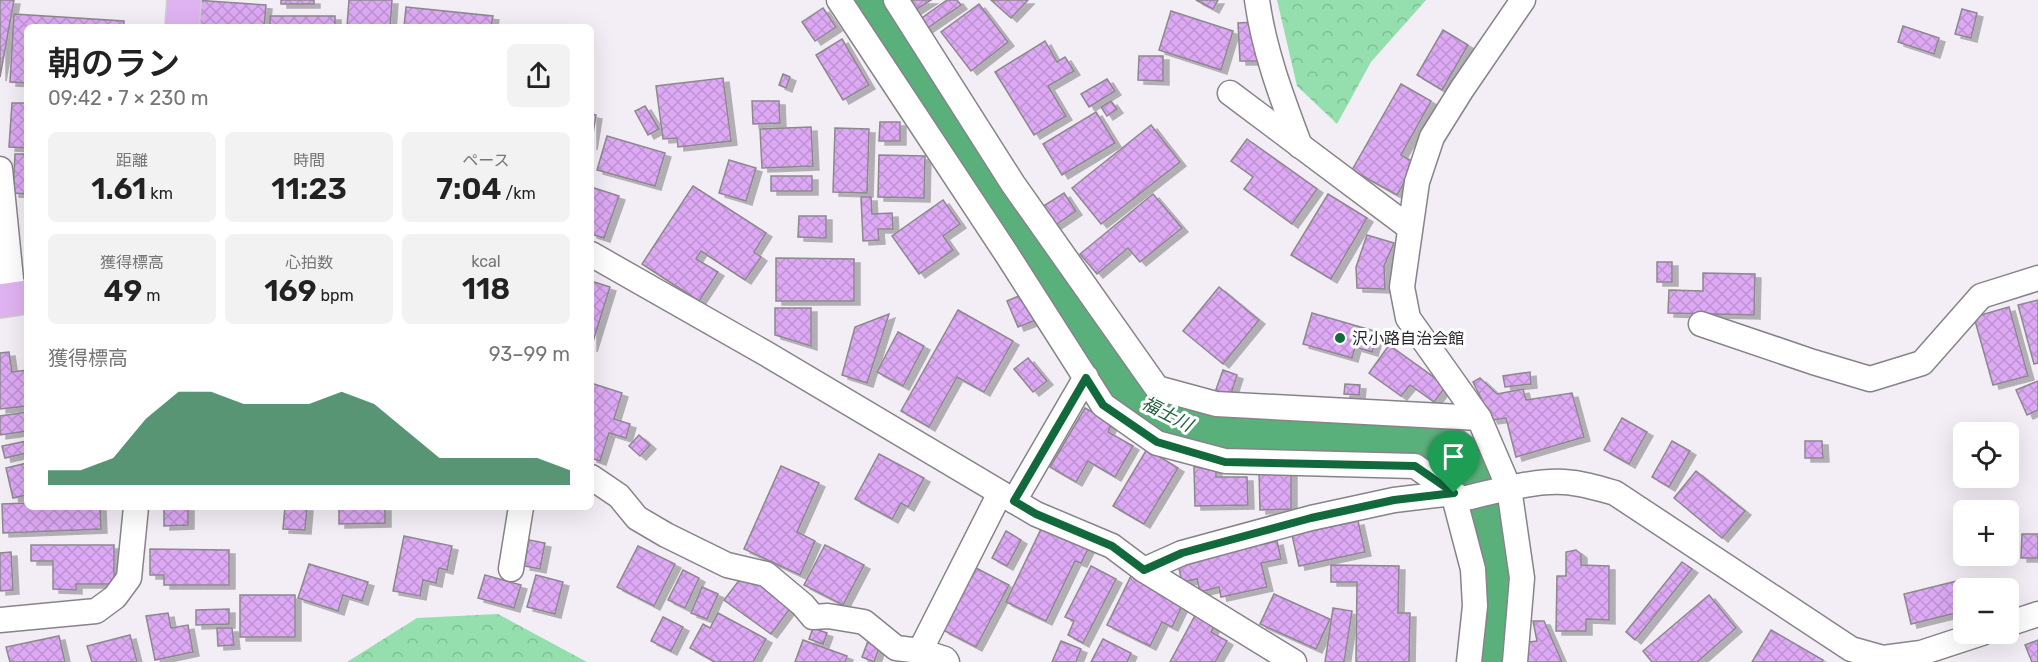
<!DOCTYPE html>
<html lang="ja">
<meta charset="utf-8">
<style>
:root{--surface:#fff;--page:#f2f2f2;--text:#222;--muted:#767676;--accent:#11693c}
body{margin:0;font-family:Rubik,"Noto Sans JP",sans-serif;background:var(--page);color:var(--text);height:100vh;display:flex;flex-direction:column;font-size:22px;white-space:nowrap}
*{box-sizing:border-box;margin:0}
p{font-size:20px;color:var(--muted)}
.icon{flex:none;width:33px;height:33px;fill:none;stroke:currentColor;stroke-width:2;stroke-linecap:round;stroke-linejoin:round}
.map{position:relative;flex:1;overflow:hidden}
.panel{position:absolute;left:24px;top:24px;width:570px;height:486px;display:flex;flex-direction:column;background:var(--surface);border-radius:9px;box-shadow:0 6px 24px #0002}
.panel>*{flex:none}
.controls{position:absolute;left:1953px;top:422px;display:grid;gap:12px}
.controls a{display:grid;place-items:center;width:66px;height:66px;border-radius:9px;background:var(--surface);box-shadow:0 6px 24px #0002;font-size:30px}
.pin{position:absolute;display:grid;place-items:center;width:51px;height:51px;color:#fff;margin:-62px -26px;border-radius:50% 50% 50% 0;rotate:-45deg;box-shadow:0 0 6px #0007}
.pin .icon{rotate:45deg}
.round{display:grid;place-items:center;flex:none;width:63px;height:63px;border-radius:9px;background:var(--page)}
.headline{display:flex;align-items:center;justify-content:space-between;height:102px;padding:0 24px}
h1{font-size:33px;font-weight:600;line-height:45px}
.metrics{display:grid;grid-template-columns:repeat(3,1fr);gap:9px;height:102px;padding:6px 24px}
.metrics div{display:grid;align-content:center;border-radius:9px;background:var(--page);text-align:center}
.metrics b{font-size:30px;font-weight:600}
.metrics small{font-size:16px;font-weight:400}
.metrics p{font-size:16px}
.chart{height:168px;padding:12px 24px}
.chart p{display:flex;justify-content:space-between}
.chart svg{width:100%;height:108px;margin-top:6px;fill:var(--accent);opacity:.7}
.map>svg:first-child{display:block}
</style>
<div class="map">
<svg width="2038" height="662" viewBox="0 0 2038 662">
<defs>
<pattern id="forest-crowns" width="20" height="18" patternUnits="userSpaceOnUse" patternTransform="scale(1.5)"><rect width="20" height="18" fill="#94dfad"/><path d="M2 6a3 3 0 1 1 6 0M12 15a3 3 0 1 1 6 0" fill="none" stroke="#80bf95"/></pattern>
<pattern id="building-cross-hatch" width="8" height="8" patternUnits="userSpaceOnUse" patternTransform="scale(1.5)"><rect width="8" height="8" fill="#dda9f4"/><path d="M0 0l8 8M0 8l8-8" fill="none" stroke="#be91d1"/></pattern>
<filter id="shadow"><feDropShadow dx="6" dy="4" stdDeviation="0" flood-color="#0004"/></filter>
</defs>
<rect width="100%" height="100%" fill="#f3eef5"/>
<g fill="url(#forest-crowns)">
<polygon points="1277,0 1426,0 1371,62 1337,124 1297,86"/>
<polygon points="498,614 587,662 347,662 417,618"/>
</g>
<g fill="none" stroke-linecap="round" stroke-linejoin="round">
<polyline stroke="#59b07a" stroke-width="52" points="872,0 891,27 899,46 966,152 1074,314 1116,384 1162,415 1219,438 1395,434 1440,445 1464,463 1493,538 1499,594 1493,662"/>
</g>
<g fill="url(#building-cross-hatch)" stroke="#8c888e" stroke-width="1.5" filter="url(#shadow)">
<polygon points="0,0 14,0 0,77"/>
<polygon points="194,0 266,5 264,27 192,27"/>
<rect x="281" y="0" width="33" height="4"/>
<polygon points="349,0 392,0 390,27 347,27"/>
<polygon points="907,0 931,0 914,11"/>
<polygon points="947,0 957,0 961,5 926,29 919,20"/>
<polygon points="991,0 1028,0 1011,18"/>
<polygon points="1196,0 1218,0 1213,9"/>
<polygon points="979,4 1008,42 971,71 941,32"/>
<polygon points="406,7 493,16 491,27 404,27"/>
<polygon points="823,8 836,27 815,41 802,22"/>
<polygon points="1962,9 1977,13 1971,38 1955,34"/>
<polygon points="1171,11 1233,31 1221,70 1159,50"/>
<polygon points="14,14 124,21 124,27 27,27 27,83 10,82"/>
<rect x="270" y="16" width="65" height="11"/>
<polygon points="1256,22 1258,61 1240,61 1238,23"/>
<polygon points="1903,26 1939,38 1934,54 1898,42"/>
<polygon points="1443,30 1468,45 1442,90 1417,75"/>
<polygon points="842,39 869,85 843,100 816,55"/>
<polygon points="1045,41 1057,62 1065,57 1074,71 1048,86 1066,116 1034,135 995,72"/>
<polygon points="1139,56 1163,56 1163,81 1138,80"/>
<polygon points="783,74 790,77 786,88 779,85"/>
<polygon points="723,78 731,141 678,147 677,138 663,139 656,86"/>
<polygon points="1107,79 1115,91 1089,107 1081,94"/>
<polygon points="1401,84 1431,101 1401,155 1415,163 1397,195 1352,170"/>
<polygon points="752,101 779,101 780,123 753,124"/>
<polygon points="1111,101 1117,109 1107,116 1101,107"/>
<polygon points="12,103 27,103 27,148 9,147"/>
<polygon points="645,106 659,129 648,135 635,111"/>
<polygon points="1096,112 1115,143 1062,175 1043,144"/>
<polygon points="591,114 596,115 591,146"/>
<polygon points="880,122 900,122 900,141 879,141"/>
<polygon points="1151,125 1180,162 1101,224 1072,188"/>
<polygon points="811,127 813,166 762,168 760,129"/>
<polygon points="835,128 869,129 867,193 833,192"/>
<polygon points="607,136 665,153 655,186 597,170"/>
<polygon points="1247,139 1317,189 1292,224 1244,189 1253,177 1231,161"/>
<polygon points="15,154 27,154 27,194 13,193"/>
<polygon points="879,155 925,156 924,198 878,197"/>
<polygon points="729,160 756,168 746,201 719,193"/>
<rect x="771" y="176" width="41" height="15"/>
<polygon points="693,186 766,233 754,252 761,257 745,280 701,251 696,259 718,272 699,301 642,264"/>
<polygon points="591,187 619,196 604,238 591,234"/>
<polygon points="1064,193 1076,211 1054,226 1042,207"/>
<polygon points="1153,194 1182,228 1140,262 1128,248 1097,274 1080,254"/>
<polygon points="1328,194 1367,218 1331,279 1291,255"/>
<polygon points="861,197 871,197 872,214 892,213 893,229 878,229 879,240 863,241"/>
<polygon points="943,200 960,224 943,236 953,250 919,274 892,236"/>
<polygon points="799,216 826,216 826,238 798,237"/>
<polygon points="1367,235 1394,243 1384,266 1385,289 1357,288 1356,267"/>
<polygon points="776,258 854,259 854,301 776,301"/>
<rect x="1657" y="262" width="15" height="20"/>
<polygon points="1703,273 1755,274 1754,315 1668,313 1669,290 1703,291"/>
<polygon points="591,281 610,287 591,348"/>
<polygon points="1219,287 1259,320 1223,364 1183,331"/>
<polygon points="1026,293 1036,320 1018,327 1007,301"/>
<polygon points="2038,300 2038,363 2034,364 2018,305"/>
<polygon points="2009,307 2028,376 1993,385 1974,317"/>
<polygon points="775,308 811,308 811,346 775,335"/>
<polygon points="958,310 1013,341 984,392 957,377 929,427 901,411"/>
<polygon points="1312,313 1378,332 1372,352 1355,347 1352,358 1303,344"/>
<polygon points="889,314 867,383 842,375 855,327"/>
<polygon points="898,332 924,346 903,386 877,372"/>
<polygon points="1389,345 1446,386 1434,402 1410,385 1401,396 1369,373"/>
<polygon points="9,352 12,372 27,370 27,406 0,409 0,353"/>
<polygon points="1028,358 1047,381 1033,392 1014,369"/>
<polygon points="1223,370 1237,375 1229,400 1214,395"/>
<polygon points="1530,372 1531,384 1505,387 1503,376"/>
<polygon points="1480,378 1497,394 1523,389 1526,400 1572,393 1584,437 1516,457 1506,418 1492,420 1473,382"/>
<polygon points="2038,381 2038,410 2027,415 2016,390"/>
<polygon points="591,383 622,393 614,419 630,424 626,438 609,433 600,461 591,458"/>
<polygon points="1345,384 1360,385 1359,395 1344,394"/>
<polygon points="1085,408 1112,423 1108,432 1133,446 1115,477 1088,461 1076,482 1050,467"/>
<polygon points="27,412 27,431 0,435 0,416"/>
<polygon points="1622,418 1647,432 1629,464 1604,450"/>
<polygon points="639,435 650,445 640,456 629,446"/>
<polygon points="27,441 27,453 5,458 2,446"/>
<polygon points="1672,441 1690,451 1669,487 1652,477"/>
<polygon points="1805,441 1822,441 1823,458 1805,458"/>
<polygon points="1147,449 1178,468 1144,524 1113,506"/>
<polygon points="879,454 924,478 908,507 901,503 892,519 855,499"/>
<polygon points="27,463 27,495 13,498 6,468"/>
<polygon points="781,466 819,483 797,532 815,541 800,575 744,549"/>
<polygon points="1194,467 1216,467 1216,477 1247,477 1248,505 1195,506"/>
<polygon points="1696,471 1745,511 1722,538 1674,498"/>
<polygon points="1259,472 1291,472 1291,509 1260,510"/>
<polygon points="27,503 27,507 100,507 101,529 3,533 2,504"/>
<polygon points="164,507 188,507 188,525 164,526"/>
<polygon points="285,507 307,507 305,530 283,529"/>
<polygon points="339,507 385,507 385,523 339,524"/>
<polygon points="1358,521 1365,552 1299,566 1292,535"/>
<polygon points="1042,527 1088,549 1081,563 1075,561 1046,621 1006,602"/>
<polygon points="1006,531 1021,540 1007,566 992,558"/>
<polygon points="2022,534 2038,534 2038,558 2021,558"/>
<polygon points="404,536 452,546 447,570 439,568 436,583 423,580 420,596 393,591"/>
<polygon points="529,540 545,543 540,569 524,566"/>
<polygon points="1277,541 1281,559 1261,563 1267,587 1221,597 1219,587 1200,592 1197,579 1182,582 1178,564"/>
<polygon points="31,545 114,545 114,584 76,584 76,590 53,589 53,561 31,561"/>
<polygon points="825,545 864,565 843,605 804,585"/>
<polygon points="638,546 675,564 654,606 617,587"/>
<polygon points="150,549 229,550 229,585 164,585 164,575 150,575"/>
<polygon points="1576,550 1581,554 1581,565 1609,566 1609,620 1586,619 1586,631 1556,631 1557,576 1566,576 1566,552"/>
<polygon points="11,552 13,590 0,591 0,553"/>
<polygon points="1682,562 1692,569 1635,640 1626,632"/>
<polygon points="309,564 368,582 362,601 343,595 338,611 298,598"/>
<polygon points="1331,565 1399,566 1398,613 1410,613 1409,662 1356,662 1357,582 1331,582"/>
<polygon points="1091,566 1116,579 1083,643 1068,635 1074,621 1065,617"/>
<polygon points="976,568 1009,585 976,647 943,630"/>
<polygon points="683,570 699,578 685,608 668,600"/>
<polygon points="744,574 791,607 771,634 724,600"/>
<polygon points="485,575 521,585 514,608 478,598"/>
<polygon points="536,575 563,582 555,614 527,607"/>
<polygon points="1131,576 1184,602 1172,627 1162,622 1150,646 1107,625"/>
<polygon points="1957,581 1964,611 1911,624 1904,594"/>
<polygon points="702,587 718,594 707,619 691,613"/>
<polygon points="1274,594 1330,619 1316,649 1260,624"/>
<rect x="240" y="595" width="55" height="42"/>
<polygon points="1709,595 1736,628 1697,662 1652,662 1643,651"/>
<polygon points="1333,608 1352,611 1344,662 1325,662"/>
<polygon points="229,609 229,624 196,625 196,610"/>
<polygon points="1198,610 1218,620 1211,632 1227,641 1215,662 1170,662"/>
<polygon points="168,613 171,628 188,625 193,652 155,660 146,616"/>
<polygon points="718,613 766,639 753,662 715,662 690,648 703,624 710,628"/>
<polygon points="663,617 683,627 671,651 651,641"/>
<polygon points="1533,621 1544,621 1562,662 1523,662 1522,643 1537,641"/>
<polygon points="217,628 232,628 234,645 218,646"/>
<polygon points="813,628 827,633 823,644 809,639"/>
<polygon points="1771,630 1823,660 1822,662 1752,662"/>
<polygon points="130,635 137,662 92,662 87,646"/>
<polygon points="59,636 65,662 10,662 6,647"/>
<polygon points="1103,639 1131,653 1127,662 1091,662"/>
<polygon points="803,640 847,656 845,662 795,662"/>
<polygon points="2038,640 2038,662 2032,662 2025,645"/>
<polygon points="868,641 880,645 874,662 862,657"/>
<polygon points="1061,641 1081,649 1076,662 1052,662"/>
</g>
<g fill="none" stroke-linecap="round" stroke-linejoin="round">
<defs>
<g id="minor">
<path d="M839 0 1008 256 1103 405 1157 443 1225 461 1415 466 1462 499C1492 492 1534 480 1564 482 1582 483 1598 488 1615 493L1851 649 1883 658 1921 653 1982 633"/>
<polyline points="896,0 1013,184 1157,388 1216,404 1479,418"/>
<path d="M1257 0C1264 51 1282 98 1300 146"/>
<polyline points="1230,93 1410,228"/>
<polyline points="0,169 13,299"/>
<polyline points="591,254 765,353 1036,514 1112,546 1144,570 1182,553 1311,518 1394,500 1453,493"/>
<polyline points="1701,324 1813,362 1870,379 1922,363 1981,296 2038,278"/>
<polyline points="591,477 619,496 637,518 666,535 727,565 766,574 803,605 813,617 828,616 864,622 896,648 920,651 1000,493"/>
<polyline points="1453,493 1473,569 1475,606 1469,662"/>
<polyline points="1014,501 1086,377"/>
<polyline points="511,569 521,507"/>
<polyline points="1144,570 1294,662"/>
<polyline points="0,620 96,611 115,597 129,578 136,507"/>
<polyline points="2008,624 2038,614"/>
<polyline points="920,651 945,659 947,662"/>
<polyline points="1515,662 1522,578 1509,488 1479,418 1408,318 1402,287 1417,182 1432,137 1462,89 1523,0"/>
</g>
<g id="primary">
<polyline points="182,27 184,0"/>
<polyline points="0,301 27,297"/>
</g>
</defs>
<use href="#minor" stroke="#88838a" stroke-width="27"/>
<use href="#primary" stroke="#cfcfd0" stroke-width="36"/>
<use href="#minor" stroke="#fff" stroke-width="24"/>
<use href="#primary" stroke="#dfb3f1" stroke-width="33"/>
</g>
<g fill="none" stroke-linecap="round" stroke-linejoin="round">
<defs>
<polygon id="route" points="1086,378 1103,405 1157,442 1225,462 1415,466 1454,493 1394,500 1311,518 1182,553 1144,570 1112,546 1036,514 1014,501"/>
</defs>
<use href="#route" stroke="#fff" stroke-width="12"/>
<use href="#route" stroke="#11693c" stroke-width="8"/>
</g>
<circle fill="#11693c" stroke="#fefdff" stroke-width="2" cx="1340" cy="338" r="6"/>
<g text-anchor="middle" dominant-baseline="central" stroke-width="6" stroke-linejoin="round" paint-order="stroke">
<g font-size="16" fill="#272528" stroke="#fefdff" text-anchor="start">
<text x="1352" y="338">沢小路自治会館</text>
</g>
<g font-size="18" font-style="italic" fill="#25633f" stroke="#fefdff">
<text transform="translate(1167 414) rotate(27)">福士川</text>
</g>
</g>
</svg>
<div class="controls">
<a><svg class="icon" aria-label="locate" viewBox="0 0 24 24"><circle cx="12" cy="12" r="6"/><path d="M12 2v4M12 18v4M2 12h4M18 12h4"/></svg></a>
<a>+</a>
<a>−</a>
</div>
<div class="pin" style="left:1454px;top:493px;background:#1e9e55"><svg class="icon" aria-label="arrive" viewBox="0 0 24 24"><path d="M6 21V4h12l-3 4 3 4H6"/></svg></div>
<section class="panel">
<div class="headline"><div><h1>朝のラン</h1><p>09:42 · 7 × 230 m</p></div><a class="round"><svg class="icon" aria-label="share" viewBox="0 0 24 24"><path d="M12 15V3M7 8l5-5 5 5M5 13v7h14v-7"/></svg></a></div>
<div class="metrics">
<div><p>距離</p><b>1.61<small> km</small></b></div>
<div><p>時間</p><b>11:23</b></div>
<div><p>ペース</p><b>7:04<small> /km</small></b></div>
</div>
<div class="metrics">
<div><p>獲得標高</p><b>49<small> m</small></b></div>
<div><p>心拍数</p><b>169<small> bpm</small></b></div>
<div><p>kcal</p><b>118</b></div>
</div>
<div class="chart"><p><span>獲得標高</span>93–99 m</p>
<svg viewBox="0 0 160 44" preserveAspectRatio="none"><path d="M0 44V38L10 38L20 33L30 17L40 6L50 6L60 11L70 11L80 11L90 6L100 11L110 22L120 33L130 33L140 33L150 33L160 38V44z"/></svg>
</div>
</section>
</div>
